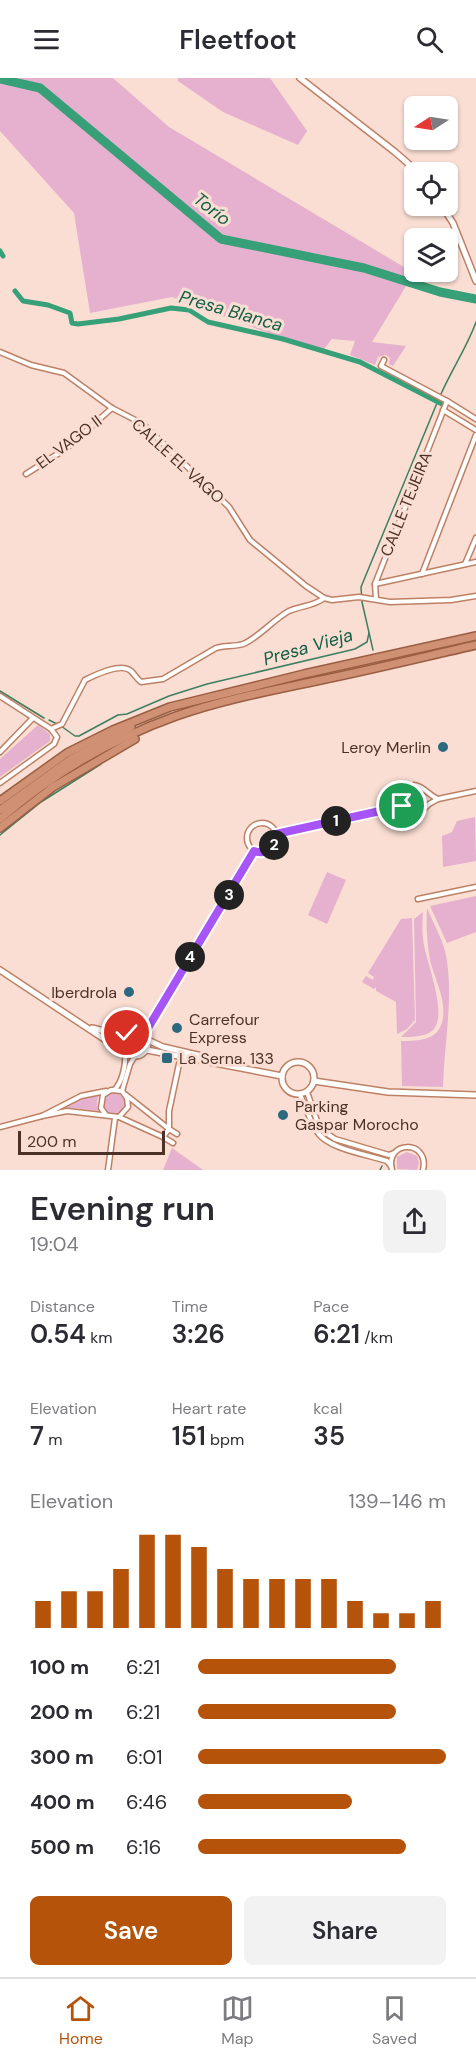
<!DOCTYPE html>
<meta charset="utf-8">
<style>
:root{--surface:#fff;--page:#f2f2f3;--text:#2b2b33;--muted:#7c7c81;--line:#e1e1e2;--accent:#b45309}
body{margin:0;font-family:"DM Sans",sans-serif;background:var(--page);color:var(--text);height:100vh;display:flex;flex-direction:column;font-size:22px;white-space:nowrap}
*{box-sizing:border-box;margin:0}
p{font-size:20px;color:var(--muted)}
.icon{flex:none;width:33px;height:33px;fill:none;stroke:currentColor;stroke-width:2;stroke-linecap:round;stroke-linejoin:round}
.map{position:relative;height:1092px;overflow:hidden}
.side{display:flex;flex-direction:column;background:var(--surface);flex:1}
.side>*{flex:none}
.needle{width:39px;rotate:258deg}
.tools{position:absolute;left:404px;top:18px;display:grid;gap:12px}
.tools a{display:grid;place-items:center;width:54px;height:54px;border-radius:9px;background:var(--surface);box-shadow:0 2px 4px #0004;font-size:30px}
.scale{position:absolute;left:18px;bottom:15px;width:147px;box-sizing:border-box;padding-left:6px;border:3px solid #4c3226;border-top:0;font-size:16px;line-height:21px;white-space:nowrap;color:#4c3226;-webkit-text-stroke:4px #faded3;paint-order:stroke}
.pin{position:absolute;display:grid;place-items:center;width:51px;height:51px;color:#fff;margin:-26px;border:3px solid #fff;border-radius:50%;box-shadow:0 2px 6px #0007}
.km{position:absolute;width:30px;height:30px;margin:-15px;border-radius:50%;background:#222;color:#fff;font-size:16px;line-height:30px;text-align:center}
.round{display:grid;place-items:center;flex:none;width:63px;height:63px;border-radius:9px;background:var(--page)}
.summary{display:flex;align-items:center;justify-content:space-between;height:102px;padding:0 30px}
h1{font-size:33px;font-weight:600;line-height:45px}
.metrics{display:grid;grid-template-columns:repeat(3,1fr);gap:9px;height:102px;padding:6px 30px}
.metrics div{display:grid;align-content:center}
.metrics b{font-size:26px;font-weight:600}
.metrics small{font-size:16px;font-weight:400}
.metrics p{font-size:16px}
.chart{height:168px;padding:12px 30px}
.chart p{display:flex;justify-content:space-between}
.chart svg{width:100%;height:108px;margin-top:6px;stroke:var(--accent);stroke-width:6}
.cta{display:flex;gap:12px;margin-top:auto;padding:12px 30px}
.cta a{flex:1;height:69px;border-radius:9px;background:var(--accent);color:#fff;font-size:24px;font-weight:600;line-height:69px;text-align:center}
.cta a+a{background:var(--page);color:var(--text)}
ul{padding:0 30px;list-style:none;font-size:20px}
li{display:grid;grid-template-columns:96px 72px 1fr;align-items:center;height:45px}
li i{height:15px;border-radius:8px;background:var(--accent)}
header{display:flex;justify-content:space-between;align-items:center;height:78px;padding:0 30px;background:var(--surface);font-size:27px;font-weight:600}
.tab-bar{display:flex;justify-content:space-around;align-items:center;height:84px;border-top:2px solid var(--line);background:var(--surface);font-size:16px;color:var(--muted)}
.tab-bar a{display:grid;justify-items:center;gap:3px}
.tab-bar .active{color:var(--accent)}
.map>svg:first-child{display:block}
</style>
<header><svg class="icon" aria-label="menu" viewBox="0 0 24 24"><path d="M4 6h16M4 12h16M4 18h16"/></svg>Fleetfoot<svg class="icon" aria-label="search" viewBox="0 0 24 24"><circle cx="10" cy="10" r="6"/><path d="M15 15l6 6"/></svg></header>
<div class="map">
<svg width="476" height="1092" viewBox="0 0 476 1092">
<rect width="100%" height="100%" fill="#faded3"/>
<g fill="#e5b1ce">
<polygon points="0,0 113,0 169,49 414,195 372,264 406,268 393,288 389,286 390,280 386,277 378,279 375,287 350,277 355,263 332,261 321,275 172,219 90,235 74,135 0,53"/>
<polygon points="178,0 270,0 307,53 298,67 223,34 178,3"/>
<polygon points="38,647 50,656 50,663 0,699 0,681"/>
<polygon points="475,739 476,783 443,789 442,758 452,754 457,743"/>
<polygon points="327,794 346,802 327,846 308,837"/>
<polygon points="476,818 476,854 447,865 430,828"/>
<path d="M427 830C434 847 445 865 447 883 453 925 444 967 443 1009L402 1008 401 963C411 963 429 963 437 954 453 934 435 903 430 882 427 864 426 848 427 830Z"/>
<path d="M423 834C422 846 422 856 424 867 427 886 449 939 432 953 425 959 410 959 401 959L416 944 414 841Z"/>
<polygon points="412,840 415,942 407,951 397,956 396,924 376,913 376,909 374,911 362,904 366,898 373,902 374,899 368,895 401,841"/>
<circle cx="114" cy="1026" r="11"/>
<polygon points="99,1017 97,1023 98,1033 73,1030 61,1030 78,1021"/>
<polygon points="172,1070 203,1092 163,1092"/>
<polygon points="407,1074 417,1078 419,1085 417,1092 397,1091 397,1079"/>
</g>
<g fill="none" stroke-linecap="round" stroke-linejoin="round">
<g stroke="#3d7f60" stroke-width="1.5">
<path d="M441 316C452 291 467 269 476 244"/>
<polyline points="373,572 362,524 361,509 437,325"/>
<polyline points="0,613 44,640"/>
<polyline points="49,642 57,646"/>
<polyline points="61,648 75,658 79,658 118,637 127,636 169,618 207,606 355,571 367,564 369,555"/>
<polyline points="0,757 41,724 101,686"/>
<polyline points="380,1092 382,1088"/>
</g>
<g stroke="#37a079" stroke-width="5">
<polyline points="0,173 3,178"/>
<polyline points="15,213 23,223 48,227 70,235 72,245 78,246 119,241 171,230 189,232 208,244 283,261 360,284 442,326"/>
</g>
<polyline stroke="#37a079" stroke-width="9" points="0,1 40,10 221,161 364,190 440,214 476,221"/>
<defs>
<g id="minor">
<polyline points="0,274 31,287 64,295 112,330 143,346 229,429 250,462 306,508 324,520 332,522 359,519 390,524 451,522 476,518"/>
<polyline points="447,323 476,341"/>
<polyline points="443,332 476,352"/>
<polyline points="26,396 67,370 112,330"/>
<polyline points="465,486 476,460"/>
<polyline points="422,496 476,357"/>
<polyline points="375,506 476,484"/>
<polyline points="376,521 375,506 447,323 381,288 384,282"/>
<polyline points="0,618 51,651 57,659 54,666 0,705"/>
<path d="M51 651 62 646 85 602C95 597 121 584 131 593 135 597 137 601 141 604L163 601 216 570C225 567 234 569 243 566 257 561 274 541 289 533 300 528 315 528 324 520"/>
<polyline points="0,674 33,640"/>
<path d="M396 729 401 723 403 715 414 707C424 708 428 717 438 721"/>
<circle cx="262" cy="760" r="15"/>
<polyline points="276,756 396,729 411,736 420,735 429,726 438,721 476,713"/>
<polyline points="418,821 476,809"/>
<polyline points="144,955 254,773"/>
<path d="M114 1012C123 1004 126 985 125 974"/>
<polyline points="122,1013 130,986 135,978"/>
<polyline points="307,1014 318,1046 326,1055 335,1061 389,1077 394,1075"/>
<path d="M300 1017C306 1029 310 1044 318 1055 329 1071 369 1077 387 1083L391 1088"/>
<polyline points="42,1038 67,1033 119,1039 128,1029 127,1020 122,1013 111,1012 103,1017 101,1030 106,1037"/>
<polyline points="119,1039 163,1059 169,1051 126,1017"/>
<polyline points="0,1049 42,1038 81,1018 106,1013"/>
<polyline points="177,1056 169,1051 169,1033 179,986"/>
<polyline points="163,1059 173,1065"/>
<polyline points="108,1092 115,1040"/>
<path d="M392 1092C384 1062 430 1061 423 1092"/>
</g>
<g id="tertiary">
<polyline points="300,0 395,74 418,94"/>
<polyline points="442,128 453,145 476,203"/>
<polyline points="0,892 107,963 123,968"/>
<polyline points="92,950 124,958"/>
<circle cx="135" cy="965" r="13"/>
<polyline points="148,962 163,969 232,985"/>
<polyline points="147,972 282,998"/>
<circle cx="298" cy="1000" r="16"/>
<polyline points="314,1003 388,1014 476,1017"/>
</g>
<g id="trunk">
<polyline points="0,723 67,675 113,652 170,629 304,596 476,558"/>
<polyline points="0,732 71,681 131,649"/>
<path d="M0 741C51 697 112 661 176 638 221 622 269 613 316 603 370 592 423 579 476 567"/>
<polyline points="0,750 53,709 135,661"/>
</g>
</defs>
<use href="#minor" stroke="#be8065" stroke-width="7"/>
<use href="#tertiary" stroke="#be8065" stroke-width="8"/>
<use href="#trunk" stroke="#9a5e42" stroke-width="10"/>
<use href="#minor" stroke="#fff" stroke-width="4"/>
<use href="#tertiary" stroke="#fff" stroke-width="5"/>
<use href="#trunk" stroke="#d09074" stroke-width="7"/>
</g>
<g fill="none" stroke-linecap="round" stroke-linejoin="round">
<defs>
<path id="route" d="M127 955 135 952 144 955 148 950 254 773C267 777 277 770 276 756L389 731 396 729 401 723 402 728"/>
</defs>
<use href="#route" stroke="#fff" stroke-width="12"/>
<use href="#route" stroke="#a855f7" stroke-width="8"/>
</g>
<g fill="#2c6980" stroke="#faded3" stroke-width="2">
<circle cx="443" cy="669" r="6"/>
<circle cx="129" cy="914" r="6"/>
<circle cx="177" cy="950" r="6"/>
<rect x="161" y="974" width="12" height="12" rx="3"/>
<circle cx="283" cy="1037" r="6"/>
</g>
<g text-anchor="middle" dominant-baseline="central" stroke-width="6" stroke-linejoin="round" paint-order="stroke">
<g font-size="16" fill="#4c3226" stroke="#faded3">
<text transform="translate(69 364) rotate(-37)">EL VAGO II</text>
<text transform="translate(178 383) rotate(42)">CALLE EL VAGO</text>
<text transform="translate(406 426) rotate(-68)">CALLE TEJEIRA</text>
</g>
<g font-size="16" fill="#4c3226" stroke="#faded3" text-anchor="start">
<text x="431" y="669" text-anchor="end">Leroy Merlin</text>
<text x="117" y="914" text-anchor="end">Iberdrola</text>
<text x="189" y="941">Carrefour<tspan x="189" dy="18">Express</tspan></text>
<text x="179" y="980">La Serna. 133</text>
<text x="295" y="1028">Parking<tspan x="295" dy="18">Gaspar Morocho</tspan></text>
</g>
<g font-size="18" font-style="italic" fill="#0f5f44" stroke="#faded3">
<text transform="translate(212 131) rotate(38)">Torío</text>
<text transform="translate(231 233) rotate(16)">Presa Blanca</text>
<text transform="translate(308 569) rotate(-16)">Presa Vieja</text>
</g>
</g>
</svg>
<div class="tools">
<a><svg class="needle" viewBox="-14 -14 28 28"><path d="M0-13l5 13h-10z" fill="#e53935"/><path d="M0 13l5-13h-10z" fill="#7c7c81"/></svg></a>
<a><svg class="icon" aria-label="locate" viewBox="0 0 24 24"><circle cx="12" cy="12" r="6"/><path d="M12 2v4M12 18v4M2 12h4M18 12h4"/></svg></a>
<a><svg class="icon" aria-label="layers" viewBox="0 0 24 24"><path d="M12 4l9 5-9 5-9-5zM3 14l9 5 9-5"/></svg></a>
</div>
<div class="scale">200 m</div>
<div class="pin" style="left:402px;top:728px;background:#1e9e55"><svg class="icon" aria-label="arrive" viewBox="0 0 24 24"><path d="M6 21V4h12l-3 4 3 4H6"/></svg></div>
<div class="pin" style="left:127px;top:955px;background:#d93025"><svg class="icon" aria-label="check" viewBox="0 0 24 24"><path d="M5 12l5 5 9-10"/></svg></div>
<b class="km" style="left:336px;top:743px">1</b>
<b class="km" style="left:274px;top:767px">2</b>
<b class="km" style="left:229px;top:817px">3</b>
<b class="km" style="left:190px;top:879px">4</b>
</div>
<section class="side">
<div class="summary"><div><h1>Evening run</h1><p>19:04</p></div><a class="round"><svg class="icon" aria-label="share" viewBox="0 0 24 24"><path d="M12 15V3M7 8l5-5 5 5M5 13v7h14v-7"/></svg></a></div>
<div class="metrics">
<div><p>Distance</p><b>0.54<small> km</small></b></div>
<div><p>Time</p><b>3:26</b></div>
<div><p>Pace</p><b>6:21<small> /km</small></b></div>
</div>
<div class="metrics">
<div><p>Elevation</p><b>7<small> m</small></b></div>
<div><p>Heart rate</p><b>151<small> bpm</small></b></div>
<div><p>kcal</p><b>35</b></div>
</div>
<div class="chart"><p><span>Elevation</span>139–146 m</p>
<svg viewBox="0 0 160 44" preserveAspectRatio="none"><path d="M5 44V33M15 44V29M25 44V29M35 44V20M45 44V6M55 44V6M65 44V11M75 44V20M85 44V24M95 44V24M105 44V24M115 44V24M125 44V33M135 44V38M145 44V38M155 44V33"/></svg>
</div>
<ul>
<li><b>100 m</b>6:21<i style="width:80%"></i></li>
<li><b>200 m</b>6:21<i style="width:80%"></i></li>
<li><b>300 m</b>6:01<i style="width:100%"></i></li>
<li><b>400 m</b>6:46<i style="width:62%"></i></li>
<li><b>500 m</b>6:16<i style="width:84%"></i></li>
</ul>
<div class="cta"><a>Save</a><a>Share</a></div>
</section>
<nav class="tab-bar">
<a class="active"><svg class="icon" aria-label="home" viewBox="0 0 24 24"><path d="M3 11l9-7 9 7M6 9v11h12V9"/></svg>Home</a>
<a><svg class="icon" aria-label="map" viewBox="0 0 24 24"><path d="M3 6l6-2 6 2 6-2v14l-6 2-6-2-6 2zM9 4v14M15 6v14"/></svg>Map</a>
<a><svg class="icon" aria-label="saved" viewBox="0 0 24 24"><path d="M7 4h10v16l-5-4-5 4z"/></svg>Saved</a>
</nav>
